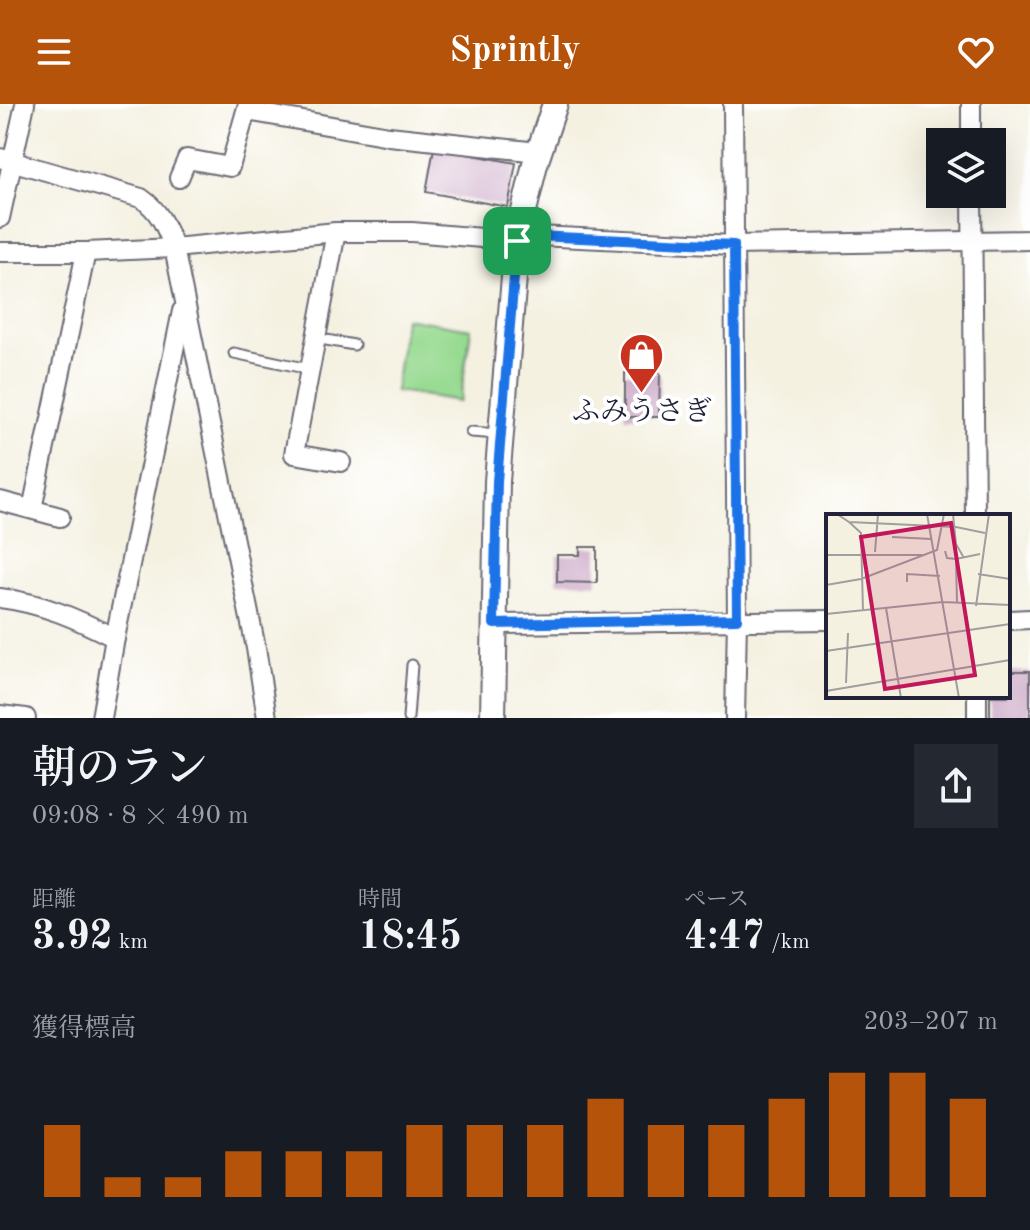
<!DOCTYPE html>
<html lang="ja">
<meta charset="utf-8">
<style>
:root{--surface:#171b24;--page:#242831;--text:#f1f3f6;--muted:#9ea1a6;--accent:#b45309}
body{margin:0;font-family:"Old Standard TT","Noto Serif JP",serif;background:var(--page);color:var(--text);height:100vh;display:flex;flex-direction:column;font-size:30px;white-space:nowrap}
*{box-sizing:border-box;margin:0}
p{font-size:26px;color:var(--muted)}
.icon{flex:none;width:44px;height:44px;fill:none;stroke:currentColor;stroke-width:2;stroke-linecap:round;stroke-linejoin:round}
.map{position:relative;height:614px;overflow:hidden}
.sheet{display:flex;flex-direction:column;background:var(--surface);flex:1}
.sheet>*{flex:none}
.controls{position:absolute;left:926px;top:24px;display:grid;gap:16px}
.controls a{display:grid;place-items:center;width:80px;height:80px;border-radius:0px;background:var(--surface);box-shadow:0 8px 32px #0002;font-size:40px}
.pin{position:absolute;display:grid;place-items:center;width:68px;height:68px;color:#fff;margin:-34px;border-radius:16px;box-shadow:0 4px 12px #0006}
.round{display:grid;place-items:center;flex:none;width:84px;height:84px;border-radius:0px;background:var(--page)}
.overview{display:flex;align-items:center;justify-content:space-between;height:136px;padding:0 32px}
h1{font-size:44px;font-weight:600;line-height:60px}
.figures{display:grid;grid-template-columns:repeat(3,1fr);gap:12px;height:136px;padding:8px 32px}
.figures div{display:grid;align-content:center}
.figures b{font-size:40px;font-weight:600}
.figures small{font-size:22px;font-weight:400}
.figures p{font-size:22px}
.chart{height:224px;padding:16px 32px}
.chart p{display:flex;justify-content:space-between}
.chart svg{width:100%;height:144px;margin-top:8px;stroke:var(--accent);stroke-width:6}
header{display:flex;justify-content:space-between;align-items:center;height:104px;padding:0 32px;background:var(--accent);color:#fff;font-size:36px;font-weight:600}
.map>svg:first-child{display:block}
</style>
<header><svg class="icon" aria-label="menu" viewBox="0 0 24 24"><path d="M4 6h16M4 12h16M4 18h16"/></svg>Sprintly<svg class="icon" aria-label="heart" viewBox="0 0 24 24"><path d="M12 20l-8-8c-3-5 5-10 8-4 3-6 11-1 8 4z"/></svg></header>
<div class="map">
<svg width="1030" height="614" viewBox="0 0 1030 614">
<rect width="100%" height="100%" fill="#fff"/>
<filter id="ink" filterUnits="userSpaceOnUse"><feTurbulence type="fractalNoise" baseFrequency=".0125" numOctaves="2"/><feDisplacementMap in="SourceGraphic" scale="16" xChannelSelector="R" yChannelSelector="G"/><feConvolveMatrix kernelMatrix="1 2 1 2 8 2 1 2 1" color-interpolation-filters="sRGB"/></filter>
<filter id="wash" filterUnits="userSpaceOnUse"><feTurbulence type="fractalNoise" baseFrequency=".006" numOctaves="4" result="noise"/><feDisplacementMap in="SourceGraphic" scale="32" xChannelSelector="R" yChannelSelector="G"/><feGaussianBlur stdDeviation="1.8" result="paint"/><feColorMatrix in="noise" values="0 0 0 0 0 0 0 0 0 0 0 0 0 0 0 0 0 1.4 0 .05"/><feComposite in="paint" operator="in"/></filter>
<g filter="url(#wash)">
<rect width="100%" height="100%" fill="#f4f1e1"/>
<polygon fill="#97da91" stroke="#5c7e66" stroke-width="2" points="405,214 471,225 460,297 395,287"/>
<g id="blocks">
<g fill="#cba7c6">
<polygon points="434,44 516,59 508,103 426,88"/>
<polygon points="625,269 660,269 659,313 625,313"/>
<polygon points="580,443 597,443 597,479 557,478 557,451 580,451"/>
<polygon points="1008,567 1030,567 1030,614 990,614 990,592 1008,592"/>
</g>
</g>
</g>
<g filter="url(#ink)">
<use href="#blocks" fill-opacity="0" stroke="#6c6a75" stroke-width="2"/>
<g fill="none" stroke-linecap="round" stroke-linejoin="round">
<defs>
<g id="service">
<polyline points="315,234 354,241"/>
<polyline points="234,249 309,265"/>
<polyline points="471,328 499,330"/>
<polyline points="408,614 412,561"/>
</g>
<g id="minor">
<polyline points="733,0 737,515 735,614"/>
<polyline points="971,0 971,38"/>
<polyline points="247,7 389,32 538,48"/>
<path d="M0 54 141 94C160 107 166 123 174 144L256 544 267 614"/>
<polyline points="179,74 187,55 230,63 248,0"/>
<polyline points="972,90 975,412"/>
<polyline points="0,114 25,0"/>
<polyline points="336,128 294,350 341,358"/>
<polyline points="0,148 86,148 174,144 336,128 412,128 517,137 536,132 734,141 1030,136"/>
<polyline points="0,397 60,413"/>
<polyline points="32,405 86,148"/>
<path d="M0 494C42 499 78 515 115 534"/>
<polyline points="1008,516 1030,515"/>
<polyline points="494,520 828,516"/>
<polyline points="977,592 977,614"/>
<polyline points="0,611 26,614"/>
<polyline points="101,614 115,534 182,207"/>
</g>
<polyline id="tertiary" points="493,614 497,377 517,137 535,60 555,0"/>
</defs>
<use href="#service" stroke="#6c6a75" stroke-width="13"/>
<use href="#minor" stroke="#6c6a75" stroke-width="22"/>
<use href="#tertiary" stroke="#6c6a75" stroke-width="28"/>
<use href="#service" stroke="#fff" stroke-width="9"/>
<use href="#minor" stroke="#fff" stroke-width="18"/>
<use href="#tertiary" stroke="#fff" stroke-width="24"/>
</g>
</g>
<g fill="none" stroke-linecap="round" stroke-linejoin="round" filter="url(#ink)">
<defs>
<polygon id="route" points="536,132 734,141 737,515 494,520 497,377 517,137"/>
</defs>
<use href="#route" stroke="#fff" stroke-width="16"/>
<use href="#route" stroke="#1a73e8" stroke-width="10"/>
</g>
<defs>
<symbol id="shop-pin" viewBox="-11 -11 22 30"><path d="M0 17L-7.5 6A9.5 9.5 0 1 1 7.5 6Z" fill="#c8321e" stroke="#fff"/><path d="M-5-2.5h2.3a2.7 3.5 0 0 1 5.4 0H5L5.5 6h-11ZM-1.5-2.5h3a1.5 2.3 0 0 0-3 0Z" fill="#fff"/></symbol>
</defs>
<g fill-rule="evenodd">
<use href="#shop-pin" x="616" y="226" width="51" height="69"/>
</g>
<g text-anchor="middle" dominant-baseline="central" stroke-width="8" stroke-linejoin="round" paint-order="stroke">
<g font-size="28" fill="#22223b" stroke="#fff">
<text x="642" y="309">ふみうさぎ</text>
</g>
</g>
<g transform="translate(826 410)">
<rect width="184" height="184" fill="#f4f1e1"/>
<path fill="none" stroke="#a09e9f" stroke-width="2" d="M11 0 23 8 130 13 159 19M101 0 133 184M127 0 130 30 138 44M23 8 35 19 37 97M66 23 105 25M119 37 121 44 130 45 154 40M49 38 52 0M0 41H97M130 45 131 89M152 60 184 65M81 68V60L114 62M0 71 35 65 111 36 118 0M150 92 163 0M60 94 75 184M0 100 117 88 184 91M0 137 184 110M20 169 22 119M0 177 184 146"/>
<path fill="#c2185b" fill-opacity="0.15" stroke="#c2185b" stroke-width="4" d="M125 9 149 161 59 175 35 23Z"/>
<rect width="184" height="184" fill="none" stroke="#22223b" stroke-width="4"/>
</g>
</svg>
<div class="controls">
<a><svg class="icon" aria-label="layers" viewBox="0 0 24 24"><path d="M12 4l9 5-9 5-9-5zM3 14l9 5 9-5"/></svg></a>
</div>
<div class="pin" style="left:517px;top:137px;background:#1e9e55"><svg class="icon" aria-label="arrive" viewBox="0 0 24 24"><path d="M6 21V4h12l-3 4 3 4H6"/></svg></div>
</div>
<section class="sheet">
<div class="overview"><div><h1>朝のラン</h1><p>09:08 · 8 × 490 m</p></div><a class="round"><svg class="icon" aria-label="share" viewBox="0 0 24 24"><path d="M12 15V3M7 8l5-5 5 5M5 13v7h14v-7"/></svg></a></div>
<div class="figures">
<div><p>距離</p><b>3.92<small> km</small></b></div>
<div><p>時間</p><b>18:45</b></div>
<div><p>ペース</p><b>4:47<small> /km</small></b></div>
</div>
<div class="chart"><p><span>獲得標高</span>203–207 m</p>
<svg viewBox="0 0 160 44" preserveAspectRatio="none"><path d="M5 44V22M15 44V38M25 44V38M35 44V30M45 44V30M55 44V30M65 44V22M75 44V22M85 44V22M95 44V14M105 44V22M115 44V22M125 44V14M135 44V6M145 44V6M155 44V14"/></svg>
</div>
</section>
